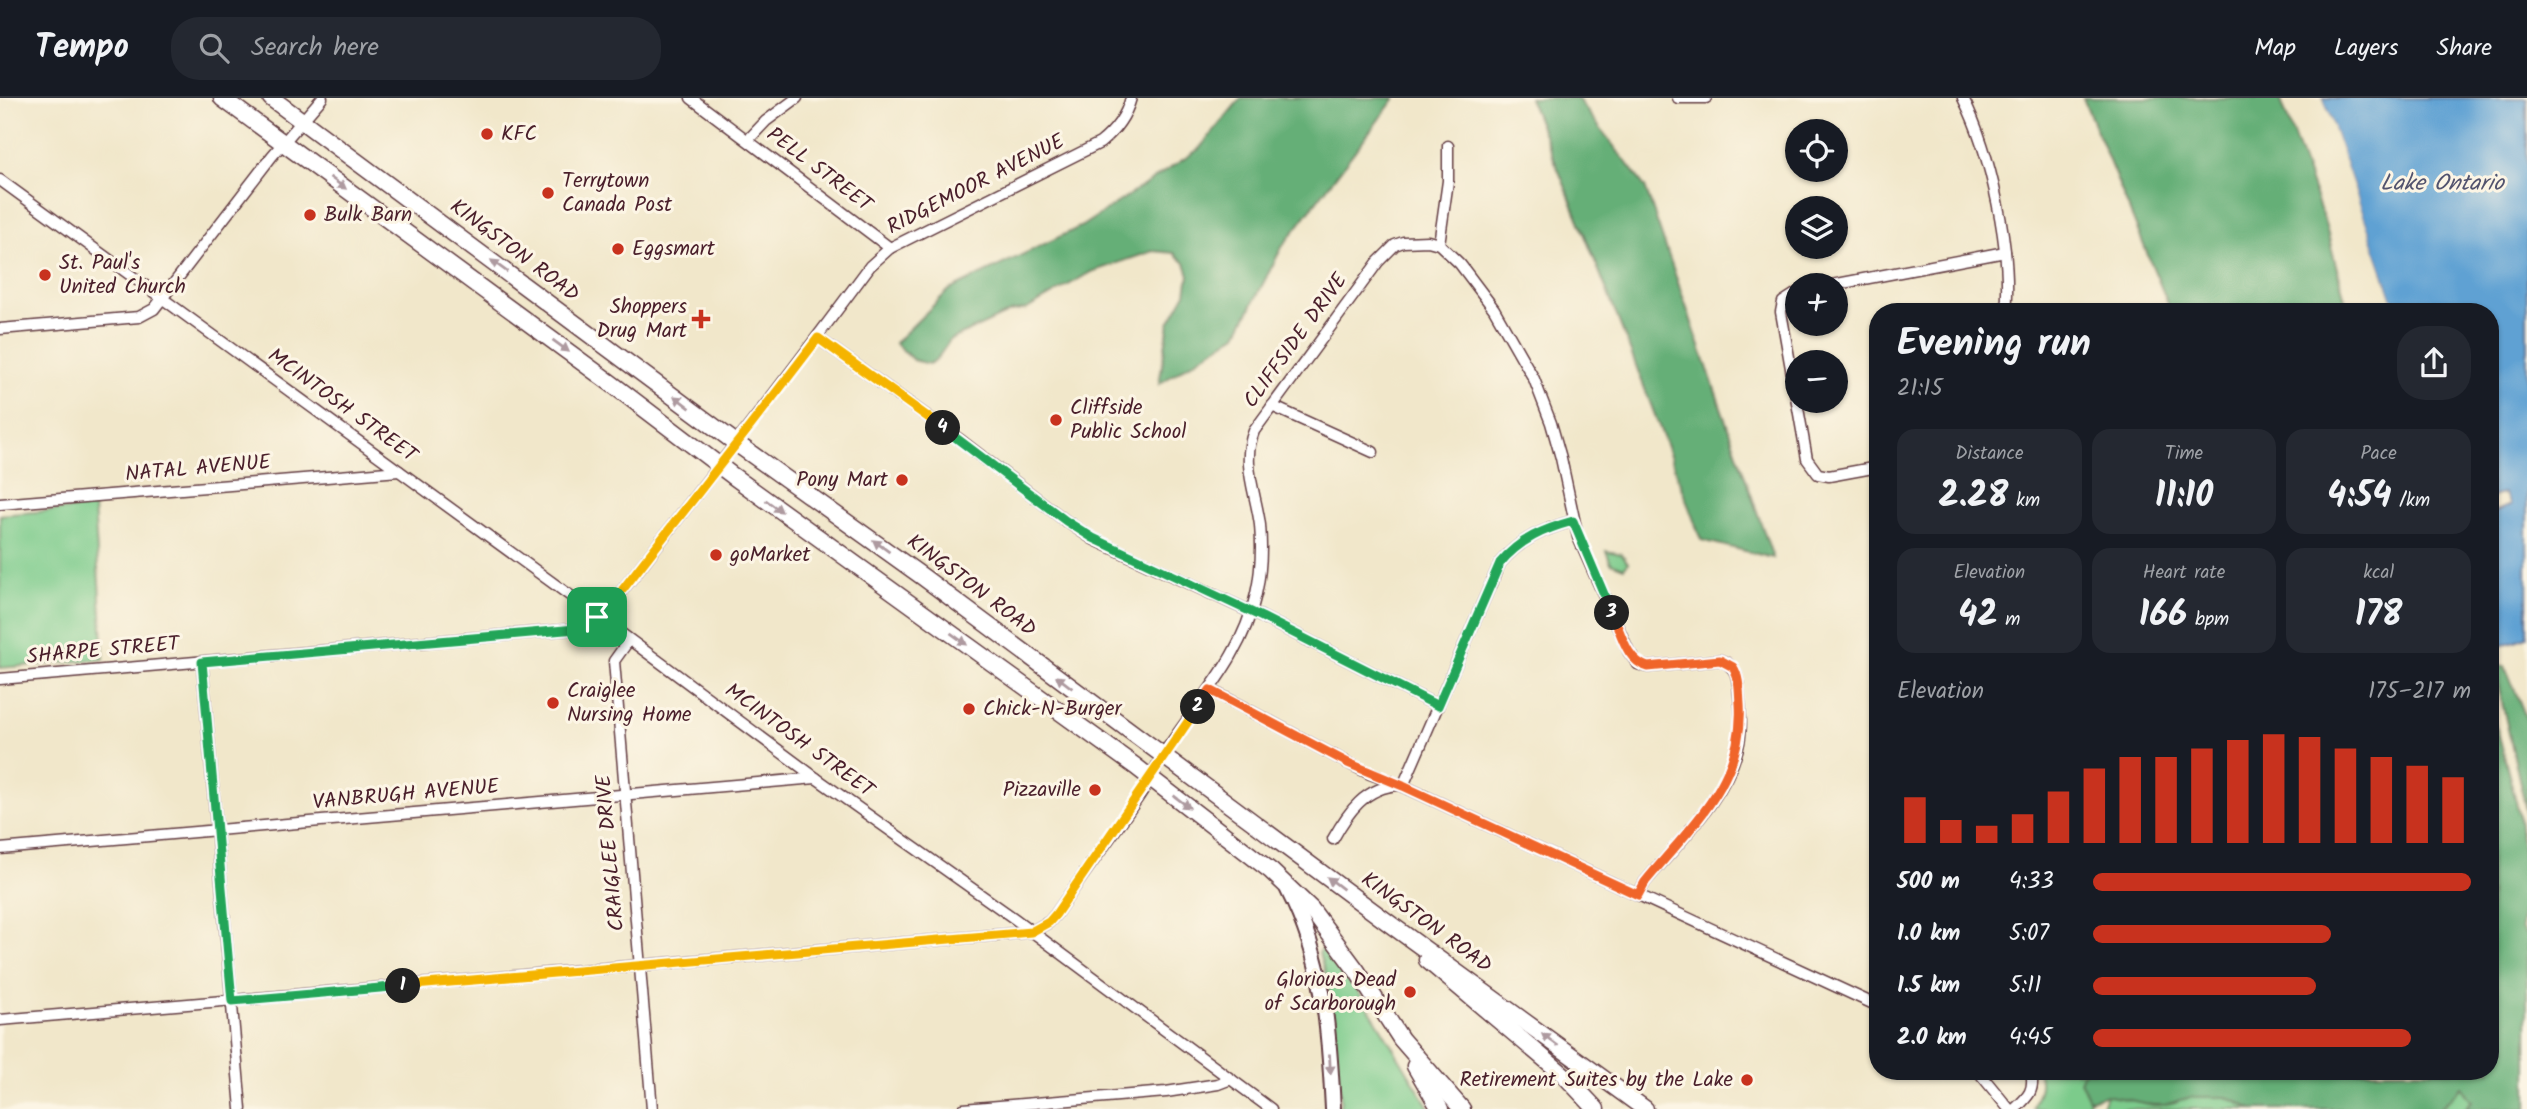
<!DOCTYPE html>
<meta charset="utf-8">
<style>
:root{--surface:#171b24;--page:#242831;--text:#f1f3f6;--muted:#9ea1a6;--line:#363941;--accent:#c8321e}
body{margin:0;font-family:Kalam,sans-serif;background:var(--page);color:var(--text);height:100vh;display:flex;flex-direction:column;font-size:26px;white-space:nowrap}
*{box-sizing:border-box;margin:0}
p{font-size:23px;color:var(--muted)}
.icon{flex:none;width:38px;height:38px;fill:none;stroke:currentColor;stroke-width:2;stroke-linecap:round;stroke-linejoin:round}
.map{position:relative;flex:1;overflow:hidden}
.details{position:absolute;left:1869px;top:205px;width:630px;height:777px;display:flex;flex-direction:column;background:var(--surface);border-radius:28px;box-shadow:0 2px 5px #0004}
.details>*{flex:none}
.tools{position:absolute;left:1785px;top:21px;display:grid;gap:14px}
.tools a{display:grid;place-items:center;width:63px;height:63px;border-radius:50%;background:var(--surface);box-shadow:0 2px 5px #0004;font-size:35px}
.pin{position:absolute;display:grid;place-items:center;width:60px;height:60px;color:#fff;margin:-30px;border-radius:14px;box-shadow:0 4px 10px #0006}
.km{position:absolute;width:35px;height:35px;margin:-18px;border-radius:50%;background:#222;color:#fff;font-size:19px;line-height:35px;text-align:center}
.round{display:grid;place-items:center;flex:none;width:74px;height:74px;border-radius:28px;background:var(--page)}
.headline{display:flex;align-items:center;justify-content:space-between;height:119px;padding:0 28px}
h1{font-size:38px;font-weight:800;line-height:52px}
.figures{display:grid;grid-template-columns:repeat(3,1fr);gap:10px;height:119px;padding:7px 28px}
.figures div{display:grid;align-content:center;border-radius:18px;background:var(--page);text-align:center}
.figures b{font-size:35px;font-weight:800}
.figures small{font-size:19px;font-weight:400}
.figures p{font-size:19px}
.chart{height:196px;padding:14px 28px}
.chart p{display:flex;justify-content:space-between}
.chart svg{width:100%;height:126px;margin-top:7px;stroke:var(--accent);stroke-width:6}
ul{padding:0 28px;list-style:none;font-size:23px}
li{display:grid;grid-template-columns:112px 84px 1fr;align-items:center;height:52px}
li i{height:18px;border-radius:9px;background:var(--accent)}
header{display:flex;align-items:center;gap:42px;box-sizing:border-box;height:98px;padding:0 35px;background:var(--surface);border-bottom:2px solid var(--line)}
header strong{font-size:33px}
nav{display:flex;gap:38px;margin-inline-start:auto;font-size:24px}
.search{width:490px;height:63px;background:var(--page);display:flex;align-items:center;gap:18px;box-sizing:border-box;padding:0 24px;border-radius:28px;color:var(--muted);font-size:26px}
.map>svg:first-child{display:block}
</style>
<header>
<strong>Tempo</strong>
<div class="search"><svg class="icon" aria-label="search" viewBox="0 0 24 24"><circle cx="10" cy="10" r="6"/><path d="M15 15l6 6"/></svg>Search here</div>
<nav><a>Map</a><a>Layers</a><a>Share</a></nav>
</header>
<div class="map">
<svg width="2527" height="1011" viewBox="0 0 2527 1011">
<rect width="100%" height="100%" fill="#fcf5e5"/>
<filter id="ink" filterUnits="userSpaceOnUse"><feTurbulence type="fractalNoise" baseFrequency=".0143" numOctaves="2"/><feDisplacementMap in="SourceGraphic" scale="14" xChannelSelector="R" yChannelSelector="G"/><feConvolveMatrix kernelMatrix="1 2 1 2 8 2 1 2 1" color-interpolation-filters="sRGB"/></filter>
<filter id="wash" filterUnits="userSpaceOnUse"><feTurbulence type="fractalNoise" baseFrequency=".00686" numOctaves="4" result="noise"/><feDisplacementMap in="SourceGraphic" scale="28" xChannelSelector="R" yChannelSelector="G"/><feGaussianBlur stdDeviation="1.57" result="paint"/><feColorMatrix in="noise" values="0 0 0 0 0 0 0 0 0 0 0 0 0 0 0 0 0 1.4 0 .05"/><feComposite in="paint" operator="in"/></filter>
<g filter="url(#wash)">
<rect width="100%" height="100%" fill="#f1e7ca"/>
<g fill="#7ccb8b" stroke="#63755b" stroke-width="2">
<polygon points="94,409 104,561 0,570 0,417"/>
<polygon points="1606,453 1622,456 1628,465 1624,470 1611,465"/>
<path d="M1323 850C1341 857 1414 986 1430 1011H1339L1341 1002 1328 884 1319 855Z"/>
<path d="M2038 973H2084L2081 983 2089 1001 2086 1011H2033C2036 996 2044 991 2038 973Z"/>
<polygon points="2461,989 2472,1003 2465,1011 2440,1011"/>
<polygon points="2106,997 2154,1007 2191,999 2227,999 2252,1011 2101,1011"/>
</g>
<g fill="#65af77" stroke="#586751" stroke-width="2">
<polygon points="1241,0 1395,0 1282,149 1237,236 1159,286 1169,225 1186,195 1189,177 1185,165 1174,155 1153,153 1091,174 1027,211 1010,214 950,242 937,261 929,266 913,262 895,245 949,192 1082,128 1199,51"/>
<path d="M1529 0H1577L1645 89 1773 460 1701 442C1647 292 1590 147 1529 0Z"/>
<polygon points="2083,0 2280,0 2325,125 2348,213 2171,213"/>
<polygon points="2494,568 2505,568 2527,622 2527,717"/>
<polygon points="2490,614 2498,634 2519,715 2525,787 2521,830 2527,838 2527,1011 2465,1011 2472,1003 2461,989 2440,1011 2252,1011 2227,999 2191,999 2165,1007 2154,1007 2105,997 2089,1001 2080,983 2084,973 2490,973"/>
</g>
<polygon fill="#5fa1d3" stroke="#54607f" stroke-width="2" points="2323,0 2527,0 2527,539 2500,548 2490,535 2490,415 2511,407 2504,395 2490,400 2490,214 2396,213"/>
<polygon fill="#f1e7ca" points="2320,0 2323,0 2396,213 2393,214"/>
</g>
<g filter="url(#ink)">
<g fill="none" stroke-linecap="round" stroke-linejoin="round">
<defs>
<g id="street">
<polyline points="691,0 890,150"/>
<polyline points="1678,0 1706,0"/>
<path d="M1963 0C1991 55 2012 152 2006 214"/>
<polyline points="748,42 766,23 797,0"/>
<polyline points="0,82 583,507 816,680 1015,821 1271,1011"/>
<polyline points="1439,146 1448,83 1448,48"/>
<polyline points="1832,187 2005,154"/>
<polyline points="1797,195 1783,204 1781,214 1807,361 1818,376 1829,378 1878,369"/>
<polyline points="0,231 139,219 154,211 272,58 322,0"/>
<polyline points="818,240 959,341 1066,423 1093,441 1262,519 1438,608"/>
<polyline points="1272,308 1373,354"/>
<polyline points="0,406 399,373"/>
<polyline points="629,542 614,563 652,1011"/>
<polyline points="202,564 241,1011"/>
<path d="M0 581 576 531 597 519 610 508C698 395 785 283 870 168L890 150 1100 45C1115 33 1126 18 1131 0"/>
<polyline points="1211,592 1348,665 1370,676 1403,688 1878,908"/>
<path d="M1403 688 1500 465C1520 441 1544 431 1573 423"/>
<path d="M1333 741C1348 714 1365 689 1399 687"/>
<polyline points="0,751 816,680"/>
<path d="M0 922 1031 834 1049 824 1056 816C1083 776 1112 738 1139 698 1150 682 1158 664 1169 648 1203 597 1242 558 1256 496 1261 474 1262 450 1260 427 1256 395 1241 365 1254 333L1378 164 1395 147 1403 144 1428 143 1439 146 1460 166 1494 211 1534 281 1551 325 1561 360 1578 439 1629 554 1638 566 1648 569 1720 562C1737 568 1738 580 1739 596 1741 613 1742 629 1739 645 1729 696 1678 745 1645 784L1638 797"/>
<polyline points="1978,973 2009,1011"/>
<polyline points="963,1011 1166,994 1218,986 1231,981"/>
<path d="M2015 1011C2029 998 2035 992 2031 973"/>
</g>
<path id="secondary" d="M1288 792C1325 864 1329 932 1333 1011"/>
<g id="primary">
<polyline points="222,0 612,286 733,378 1135,668 1271,773 1311,811 1357,873 1401,941 1462,1011"/>
<polyline points="271,0 736,345 923,479 1390,826 1645,1011"/>
<polyline points="1427,862 1565,978 1596,1011"/>
<polyline points="1415,968 1440,1011"/>
</g>
</defs>
<use href="#street" stroke="#633d43" stroke-width="13"/>
<use href="#secondary" stroke="#633d43" stroke-width="18"/>
<use href="#primary" stroke="#633d43" stroke-width="19"/>
<use href="#street" stroke="#fff" stroke-width="10"/>
<use href="#secondary" stroke="#fff" stroke-width="14"/>
<use href="#primary" stroke="#fff" stroke-width="16"/>
</g>
<defs><path id="oneway-solid" d="M-6-.8H1V-3.2L6.5 0L1 3.2V.8H-6Z" transform="scale(1.75)"/></defs>
<g fill="#ae9aa0">
<use href="#oneway-solid" transform="translate(338 85) rotate(36)"/>
<use href="#oneway-solid" transform="translate(499 168) rotate(-144)"/>
<use href="#oneway-solid" transform="translate(561 248) rotate(36)"/>
<use href="#oneway-solid" transform="translate(682 304) rotate(-143)"/>
<use href="#oneway-solid" transform="translate(774 408) rotate(36)"/>
<use href="#oneway-solid" transform="translate(881 448) rotate(-144)"/>
<use href="#oneway-solid" transform="translate(959 541) rotate(36)"/>
<use href="#oneway-solid" transform="translate(1064 584) rotate(-143)"/>
<use href="#oneway-solid" transform="translate(1182 704) rotate(37)"/>
<use href="#oneway-solid" transform="translate(1335 785) rotate(-143)"/>
<use href="#oneway-solid" transform="translate(1550 942) rotate(-144)"/>
<use href="#oneway-solid" transform="translate(1330 966) rotate(87)"/>
</g>
</g>
<g fill="none" stroke-linecap="round" stroke-linejoin="round" filter="url(#ink)">
<defs>
<polyline id="split-1" points="403,888 232,903 202,564 576,531 597,519"/>
<polyline id="split-2" points="403,888 1031,834 1049,824 1056,816 1198,609"/>
<path id="split-3" d="M1198 609 1210 592 1348 665 1403 688 1638 797 1645 784C1690 729 1745 683 1740 606 1739 594 1740 580 1733 569L1720 562 1648 569C1626 563 1621 534 1612 515"/>
<path id="split-4" d="M943 330 1066 423 1093 440 1262 519 1438 608 1500 465C1520 441 1544 431 1573 423L1612 515"/>
<path id="split-5" d="M597 519 610 508C679 418 750 330 818 240L943 330"/>
</defs>
<use href="#split-1" stroke="#fff" stroke-width="14"/>
<use href="#split-2" stroke="#fff" stroke-width="14"/>
<use href="#split-3" stroke="#fff" stroke-width="14"/>
<use href="#split-4" stroke="#fff" stroke-width="14"/>
<use href="#split-5" stroke="#fff" stroke-width="14"/>
<use href="#split-1" stroke="#22a559" stroke-width="9"/>
<use href="#split-2" stroke="#f5b400" stroke-width="9"/>
<use href="#split-3" stroke="#f0652b" stroke-width="9"/>
<use href="#split-4" stroke="#22a559" stroke-width="9"/>
<use href="#split-5" stroke="#f5b400" stroke-width="9"/>
</g>
<g fill="#c8321e" stroke="#fcf5e5" stroke-width="2.5">
<circle cx="487" cy="36" r="7"/>
<circle cx="548" cy="95" r="7"/>
<circle cx="310" cy="117" r="7"/>
<circle cx="618" cy="151" r="7"/>
<circle cx="45" cy="177" r="7"/>
<path d="M697.5 210.5h7v7h7v7h-7v7h-7v-7h-7v-7h7z"/>
<circle cx="1056" cy="322" r="7"/>
<circle cx="902" cy="382" r="7"/>
<circle cx="716" cy="457" r="7"/>
<circle cx="553" cy="605" r="7"/>
<circle cx="969" cy="611" r="7"/>
<circle cx="1095" cy="692" r="7"/>
<circle cx="1410" cy="894" r="7"/>
<circle cx="1747" cy="982" r="7"/>
</g>
<g text-anchor="middle" dominant-baseline="central" stroke-width="6" stroke-linejoin="round" paint-order="stroke">
<g font-size="21" fill="#4a1f2b" stroke="#fcf5e5" text-anchor="start">
<text x="501" y="36">KFC</text>
<text x="562" y="83">Terrytown<tspan x="562" dy="24">Canada Post</tspan></text>
<text x="324" y="117">Bulk Barn</text>
<text x="632" y="151">Eggsmart</text>
<text x="59" y="165">St. Paul's<tspan x="59" dy="24">United Church</tspan></text>
<text x="687" y="209" text-anchor="end">Shoppers<tspan x="687" dy="24">Drug Mart</tspan></text>
<text x="1070" y="310">Cliffside<tspan x="1070" dy="24">Public School</tspan></text>
<text x="888" y="382" text-anchor="end">Pony Mart</text>
<text x="730" y="457">goMarket</text>
<text x="567" y="593">Craiglee<tspan x="567" dy="24">Nursing Home</tspan></text>
<text x="983" y="611">Chick-N-Burger</text>
<text x="1081" y="692" text-anchor="end">Pizzaville</text>
<text x="1396" y="882" text-anchor="end">Glorious Dead<tspan x="1396" dy="24">of Scarborough</tspan></text>
<text x="1733" y="982" text-anchor="end">Retirement Suites by the Lake</text>
</g>
<g font-size="21" fill="#4a1f2b" stroke="#fcf5e5">
<text transform="translate(819 72) rotate(37)">PELL STREET</text>
<text transform="translate(976 87) rotate(-27)">RIDGEMOOR AVENUE</text>
<text transform="translate(514 153) rotate(37)">KINGSTON ROAD</text>
<text transform="translate(1296 243) rotate(-54)">CLIFFSIDE DRIVE</text>
<text transform="translate(342 308) rotate(36)">MCINTOSH STREET</text>
<text transform="translate(198 371) rotate(-5)">NATAL AVENUE</text>
<text transform="translate(971 488) rotate(37)">KINGSTON ROAD</text>
<text transform="translate(103 553) rotate(-5)">SHARPE STREET</text>
<text transform="translate(799 643) rotate(36)">MCINTOSH STREET</text>
<text transform="translate(406 697) rotate(-5)">VANBRUGH AVENUE</text>
<text transform="translate(611 755) rotate(-95)">CRAIGLEE DRIVE</text>
<text transform="translate(1426 825) rotate(36)">KINGSTON ROAD</text>
</g>
<g font-size="23" font-style="italic" fill="#52536e" stroke="#fcf5e5">
<text x="2442" y="86">Lake Ontario</text>
</g>
</g>
</svg>
<div class="tools">
<a><svg class="icon" aria-label="locate" viewBox="0 0 24 24"><circle cx="12" cy="12" r="6"/><path d="M12 2v4M12 18v4M2 12h4M18 12h4"/></svg></a>
<a><svg class="icon" aria-label="layers" viewBox="0 0 24 24"><path d="M12 4l9 5-9 5-9-5zM3 14l9 5 9-5"/></svg></a>
<a>+</a>
<a>−</a>
</div>
<div class="pin" style="left:597px;top:519px;background:#1e9e55"><svg class="icon" aria-label="arrive" viewBox="0 0 24 24"><path d="M6 21V4h12l-3 4 3 4H6"/></svg></div>
<b class="km" style="left:403px;top:888px">1</b>
<b class="km" style="left:1198px;top:609px">2</b>
<b class="km" style="left:1612px;top:515px">3</b>
<b class="km" style="left:943px;top:330px">4</b>
<section class="details">
<div class="headline"><div><h1>Evening run</h1><p>21:15</p></div><a class="round"><svg class="icon" aria-label="share" viewBox="0 0 24 24"><path d="M12 15V3M7 8l5-5 5 5M5 13v7h14v-7"/></svg></a></div>
<div class="figures">
<div><p>Distance</p><b>2.28<small> km</small></b></div>
<div><p>Time</p><b>11:10</b></div>
<div><p>Pace</p><b>4:54<small> /km</small></b></div>
</div>
<div class="figures">
<div><p>Elevation</p><b>42<small> m</small></b></div>
<div><p>Heart rate</p><b>166<small> bpm</small></b></div>
<div><p>kcal</p><b>178</b></div>
</div>
<div class="chart"><p><span>Elevation</span>175–217 m</p>
<svg viewBox="0 0 160 44" preserveAspectRatio="none"><path d="M5 44V28M15 44V36M25 44V38M35 44V34M45 44V26M55 44V18M65 44V14M75 44V14M85 44V11M95 44V8M105 44V6M115 44V7M125 44V11M135 44V14M145 44V17M155 44V21"/></svg>
</div>
<ul>
<li><b>500 m</b>4:33<i style="width:100%"></i></li>
<li><b>1.0 km</b>5:07<i style="width:63%"></i></li>
<li><b>1.5 km</b>5:11<i style="width:59%"></i></li>
<li><b>2.0 km</b>4:45<i style="width:84%"></i></li>
</ul>
</section>
</div>
